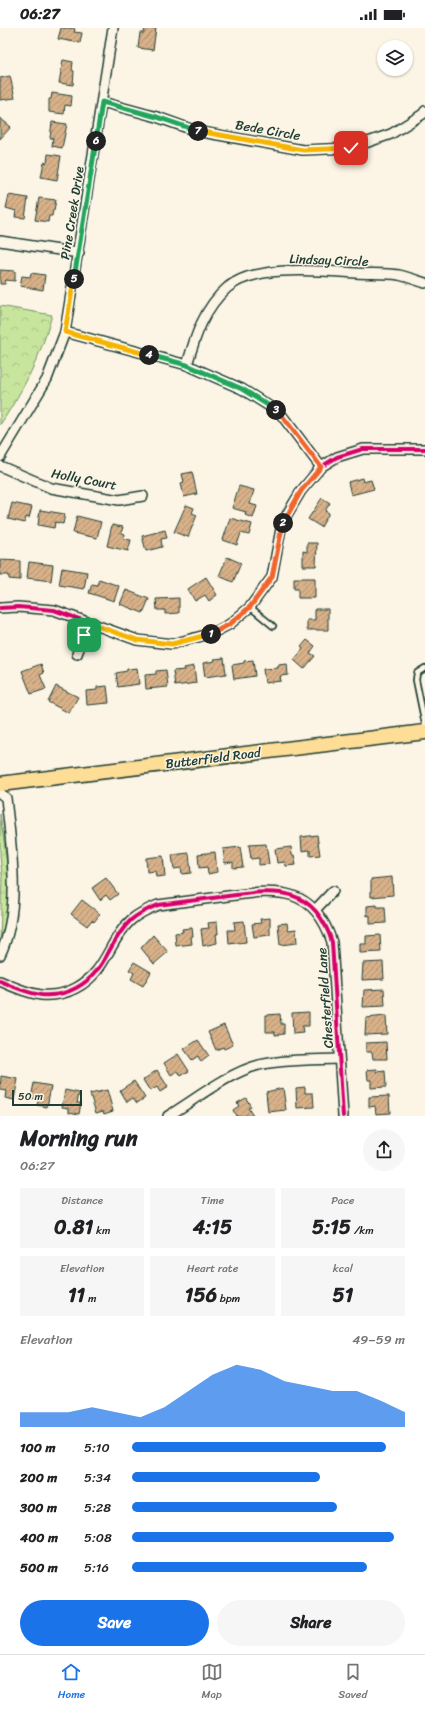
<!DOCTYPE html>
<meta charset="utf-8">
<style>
:root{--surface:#fff;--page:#f6f6f6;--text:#202124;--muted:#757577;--line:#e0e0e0;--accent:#1a73e8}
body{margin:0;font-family:Sriracha,sans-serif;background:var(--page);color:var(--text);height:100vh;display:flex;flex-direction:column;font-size:15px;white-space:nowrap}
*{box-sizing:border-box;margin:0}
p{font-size:13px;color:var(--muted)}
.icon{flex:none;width:22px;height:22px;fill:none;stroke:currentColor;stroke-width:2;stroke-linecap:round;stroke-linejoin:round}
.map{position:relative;height:1088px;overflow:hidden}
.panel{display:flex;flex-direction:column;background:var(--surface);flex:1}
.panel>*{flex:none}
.tools{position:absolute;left:377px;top:12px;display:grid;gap:8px}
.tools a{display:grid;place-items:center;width:36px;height:36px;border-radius:50%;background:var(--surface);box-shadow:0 1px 3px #0004;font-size:20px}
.scale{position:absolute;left:12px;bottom:10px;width:70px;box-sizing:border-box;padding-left:4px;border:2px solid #1f3d34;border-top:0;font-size:11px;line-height:14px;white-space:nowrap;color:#1f3d34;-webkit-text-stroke:3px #fcf5e5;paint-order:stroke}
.pin{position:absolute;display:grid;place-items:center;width:34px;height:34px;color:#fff;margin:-17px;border-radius:8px;box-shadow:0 2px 6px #0006}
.km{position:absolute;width:20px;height:20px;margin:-10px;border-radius:50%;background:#222;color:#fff;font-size:11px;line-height:20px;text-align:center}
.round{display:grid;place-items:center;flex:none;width:42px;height:42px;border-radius:21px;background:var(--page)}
.summary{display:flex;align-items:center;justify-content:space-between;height:68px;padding:0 20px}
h1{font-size:22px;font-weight:700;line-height:30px}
.stats{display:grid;grid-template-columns:repeat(3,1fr);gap:6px;height:68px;padding:4px 20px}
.stats div{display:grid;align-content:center;border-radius:0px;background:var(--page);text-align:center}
.stats b{font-size:20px;font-weight:700}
.stats small{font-size:11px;font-weight:400}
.stats p{font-size:11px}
.chart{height:112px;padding:8px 20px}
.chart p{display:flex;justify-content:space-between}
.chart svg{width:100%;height:72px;margin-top:4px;fill:var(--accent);opacity:.7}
.primary-button{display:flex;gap:8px;margin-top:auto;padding:8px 20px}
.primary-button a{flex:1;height:46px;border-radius:24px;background:var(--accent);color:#fff;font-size:16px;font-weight:700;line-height:46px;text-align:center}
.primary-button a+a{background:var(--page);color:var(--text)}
ul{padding:0 20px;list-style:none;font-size:13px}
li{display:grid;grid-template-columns:64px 48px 1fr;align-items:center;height:30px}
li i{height:10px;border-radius:5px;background:var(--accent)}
.status{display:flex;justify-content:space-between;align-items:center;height:28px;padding:0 20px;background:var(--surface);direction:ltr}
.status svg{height:11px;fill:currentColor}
.tabs{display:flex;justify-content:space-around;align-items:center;height:56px;border-top:1px solid var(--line);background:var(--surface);font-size:11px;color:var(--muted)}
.tabs a{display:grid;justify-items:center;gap:2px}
.tabs .active{color:var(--accent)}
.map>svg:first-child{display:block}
</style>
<div class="status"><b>06:27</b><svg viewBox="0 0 49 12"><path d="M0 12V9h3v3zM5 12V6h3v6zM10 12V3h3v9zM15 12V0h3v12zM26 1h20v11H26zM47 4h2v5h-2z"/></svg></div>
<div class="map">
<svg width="425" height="1088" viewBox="0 0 425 1088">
<defs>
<pattern id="grass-tufts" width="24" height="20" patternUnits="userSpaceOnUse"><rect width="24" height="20" fill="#c8e59d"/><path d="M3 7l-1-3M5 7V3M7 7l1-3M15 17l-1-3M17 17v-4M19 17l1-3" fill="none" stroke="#abc588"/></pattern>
<pattern id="park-crowns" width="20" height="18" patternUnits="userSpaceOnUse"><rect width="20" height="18" fill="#c8e59d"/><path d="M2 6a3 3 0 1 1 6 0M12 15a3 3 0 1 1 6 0" fill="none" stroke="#abc588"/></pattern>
<pattern id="building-hatch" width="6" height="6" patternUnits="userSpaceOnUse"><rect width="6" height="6" fill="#d8b189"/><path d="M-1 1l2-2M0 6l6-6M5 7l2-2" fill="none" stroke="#af9171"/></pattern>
</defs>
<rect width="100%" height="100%" fill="#fcf5e5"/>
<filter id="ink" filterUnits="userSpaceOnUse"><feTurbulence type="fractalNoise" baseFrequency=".025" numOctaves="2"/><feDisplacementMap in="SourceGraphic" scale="8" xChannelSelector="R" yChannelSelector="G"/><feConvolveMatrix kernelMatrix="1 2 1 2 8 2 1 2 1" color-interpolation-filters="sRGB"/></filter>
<g filter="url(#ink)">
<path fill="url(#grass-tufts)" stroke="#749168" d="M0 786C6 829 15 872 0 914L2 847 0 827Z"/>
<path fill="url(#park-crowns)" stroke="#749168" d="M0 278 52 287C41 328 24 361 0 397Z"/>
<g fill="url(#building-hatch)" stroke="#1f3d34">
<polygon points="61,0 73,0 75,1 74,4 82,5 80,15 58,11"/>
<polygon points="145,0 156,0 153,22 138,20 140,5 144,5"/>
<polygon points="63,32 73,34 72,42 74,43 73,57 59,55"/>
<polygon points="10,48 15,70 0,72 0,50"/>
<polygon points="52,65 72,68 71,78 65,77 64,86 49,84 49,71 51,71"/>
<polygon points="0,90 11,99 0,111"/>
<polygon points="52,94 67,96 62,120 52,118 53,110 50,110"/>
<polygon points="48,126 61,128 57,152 41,149 44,134 47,135"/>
<polygon points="9,167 28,170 25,190 15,189 16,183 6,180"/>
<polygon points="39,170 56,172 54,182 53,182 52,188 49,188 48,194 35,192"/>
<polygon points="0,242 15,243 15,253 6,252 5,256 0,256"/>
<polygon points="31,245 45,247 43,262 20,258 22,248 30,249"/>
<polygon points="192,444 197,466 184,469 181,455 184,454 182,446"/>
<polygon points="362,450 363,454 371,452 374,461 351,467 348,454"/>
<polygon points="239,458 254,462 250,476 257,478 253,490 245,487 246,484 232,480"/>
<polygon points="322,470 330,475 325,483 329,485 321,499 308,491"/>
<polygon points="12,475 32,479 29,490 26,489 25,495 8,491"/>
<polygon points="186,477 194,480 192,485 197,487 188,509 174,504"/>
<polygon points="40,482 65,486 63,496 55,494 54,500 38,497"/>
<polygon points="77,488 101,494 97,510 73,505"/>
<polygon points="230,490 252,496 249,507 241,505 237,517 223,512"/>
<polygon points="112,497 123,499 121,505 125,506 124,511 131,512 128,523 107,518"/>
<polygon points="165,502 167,510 161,511 162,519 146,523 142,508"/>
<polygon points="307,515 317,515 316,538 303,538 303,523 307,524"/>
<polygon points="227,529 241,535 233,554 219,548"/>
<polygon points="0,532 20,533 20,552 9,551 9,547 0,547"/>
<polygon points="29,534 53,537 51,553 27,550"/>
<polygon points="62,540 87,544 84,561 59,557"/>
<polygon points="206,549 217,567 209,573 205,567 195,573 188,561"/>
<polygon points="294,550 315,550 315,570 298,570 298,561 294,561"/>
<polygon points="99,551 119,558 114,573 89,565 92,556 97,557"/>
<polygon points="126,562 149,571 143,585 120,576"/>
<polygon points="179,570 179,585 165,586 165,582 157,582 156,571"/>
<polygon points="315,581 328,581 328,602 307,602 307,592 315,592"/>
<polygon points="307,612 315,618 310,625 315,628 304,641 294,632 303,621 301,619"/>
<polygon points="224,630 226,646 205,649 203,635 215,633 214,631"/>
<polygon points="253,632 255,648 234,651 232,637 244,635 244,633"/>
<polygon points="41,636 44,645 40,647 46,661 31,666 22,643"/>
<polygon points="287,636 288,647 280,648 281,653 265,655 263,641 278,640 278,637"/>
<polygon points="194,638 196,655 175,658 173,643 185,642 184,640"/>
<polygon points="137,640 139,656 118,659 116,645 127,643 127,641"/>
<polygon points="166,642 168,659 146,661 145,647 156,646 156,643"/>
<polygon points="56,658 78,669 69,685 48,674"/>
<polygon points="107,658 109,675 87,677 86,663 97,662 97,659"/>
<polygon points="317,807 320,827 310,828 310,822 302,823 301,809"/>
<polygon points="266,816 269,836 259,837 259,830 251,831 249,817"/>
<polygon points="240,819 243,839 233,840 233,834 225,835 223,821"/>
<polygon points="291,819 292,827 294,827 296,837 286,838 285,834 277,835 275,821"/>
<polygon points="215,824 217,844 208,846 207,839 199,840 198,826"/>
<polygon points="189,825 191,845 182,846 181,840 174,841 172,827"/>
<polygon points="163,828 165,848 156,849 155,843 147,844 146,830"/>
<polygon points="392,849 393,867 371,869 371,851"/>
<polygon points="106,850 118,866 110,872 106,867 100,872 92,860"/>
<polygon points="82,872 100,886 94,894 92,892 87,898 71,886"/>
<polygon points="377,877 377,879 385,879 386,895 370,896 370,887 367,888 367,878"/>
<polygon points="270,890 270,907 254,909 252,896 261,895 260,891"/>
<polygon points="244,893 246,914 229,916 228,902 235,902 234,894"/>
<polygon points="217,894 218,906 216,906 217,915 203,918 201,901 209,900 208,895"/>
<polygon points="287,895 288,902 296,901 297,915 280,917 278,896"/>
<polygon points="192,900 193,908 191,909 192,916 176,918 175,905 183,904 182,901"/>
<polygon points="153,907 168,924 154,936 141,920"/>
<polygon points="380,907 381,924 360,925 360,916 366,916 366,908"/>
<polygon points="134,934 151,944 143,958 131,951 134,945 129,942"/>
<polygon points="383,934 384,951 362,952 363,935"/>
<polygon points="384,961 385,978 363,979 364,962"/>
<polygon points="309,984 309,998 302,998 303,1005 293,1006 292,985"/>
<polygon points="280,986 281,996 284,996 284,1006 275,1007 275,1004 266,1004 266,987"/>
<polygon points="386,988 387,1006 365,1007 366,990"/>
<polygon points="224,997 233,1017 224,1021 223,1019 216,1022 208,1004"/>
<polygon points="198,1012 209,1028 201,1034 198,1028 192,1032 184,1021"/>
<polygon points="386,1014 387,1031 373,1031 372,1024 366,1024 366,1015"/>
<polygon points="178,1026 189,1043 181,1048 178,1043 171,1047 164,1035"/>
<polygon points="377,1041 377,1044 385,1043 386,1059 371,1060 371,1052 368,1052 367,1042"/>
<polygon points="157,1042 168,1059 160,1064 157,1059 150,1063 143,1052"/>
<polygon points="1,1048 18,1051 14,1072 5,1070 6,1063 0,1062"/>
<polygon points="134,1053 145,1070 137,1075 133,1070 127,1074 120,1062"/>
<polygon points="34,1055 51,1058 47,1079 37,1077 39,1071 31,1070"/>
<polygon points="305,1059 305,1065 313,1065 314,1079 297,1080 296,1060"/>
<polygon points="283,1060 286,1082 268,1084 266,1064"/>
<polygon points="65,1062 79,1065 77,1075 81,1075 79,1086 69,1084 69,1080 62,1079"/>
<polygon points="107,1062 113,1083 104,1086 103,1083 96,1085 90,1066"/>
<polygon points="389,1068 390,1085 376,1086 375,1078 369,1079 369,1069"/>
<polygon points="246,1070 251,1079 248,1080 253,1088 236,1088 233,1082 239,1078 237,1075"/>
</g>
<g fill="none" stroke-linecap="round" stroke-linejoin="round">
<defs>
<g id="lane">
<polyline points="250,579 273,598"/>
<polyline points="425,640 417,645 416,652 425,696"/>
</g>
<g id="street">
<polyline points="102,74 157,89 196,103 303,122 351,120 391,106 423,86 425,83"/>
<polyline points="0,213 79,225"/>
<polyline points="65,304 187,337 242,361 280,385 321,439"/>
<path d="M187 337C195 309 204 280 227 260 254 236 321 243 356 245 370 246 385 245 399 247 408 249 416 252 425 255"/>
<polyline points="0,429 47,351 65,304 113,0"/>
<polyline points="0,438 51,460 119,472 143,468"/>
<polyline points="0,580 18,579 54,582 137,612 172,616 213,605 230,596 250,579 272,549 282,495 301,463 321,439 337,429 363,421 425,421"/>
<polyline points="77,626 89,595"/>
<path d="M0 765 6 770C11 818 22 882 0 927"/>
<polyline points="315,882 333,863"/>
<path d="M0 953C13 959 27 965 41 967 53 968 65 966 76 960 107 944 108 913 131 892 139 885 148 881 158 877 181 874 204 871 228 868 277 861 314 858 332 914L343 1088"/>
<path d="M168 1088C196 1071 228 1045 259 1037 285 1031 313 1032 339 1031"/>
</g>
<polyline id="primary" points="0,756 425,704"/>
</defs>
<use href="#lane" stroke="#1f3d34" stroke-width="8"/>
<use href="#street" stroke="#1f3d34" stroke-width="12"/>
<use href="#primary" stroke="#1f3d34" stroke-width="17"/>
<use href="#lane" stroke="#fcf5e5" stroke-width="4.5"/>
<use href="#street" stroke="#fcf5e5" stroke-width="9"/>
<use href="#primary" stroke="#fedd96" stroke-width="14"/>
<defs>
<g id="cycleway">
<polyline points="0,580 18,579 54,582 137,612 172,616 213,605 230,596 250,579 272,549 282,495 301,463 321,439 337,429 363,421 425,421"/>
<path d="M0 953C13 959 27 965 41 967 53 968 65 966 76 960 107 944 108 913 131 892 139 885 148 881 158 877 181 874 204 871 228 868 277 861 314 858 332 914L343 1088"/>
</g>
</defs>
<use href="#cycleway" stroke="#fcf5e5" stroke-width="6"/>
<use href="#cycleway" stroke="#d6006c" stroke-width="4"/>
</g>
</g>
<g fill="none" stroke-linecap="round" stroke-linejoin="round" filter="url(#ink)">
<defs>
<polyline id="split-1" points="84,607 89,595 137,612 172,616 211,606"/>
<polyline id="split-2" points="211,606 230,596 250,579 272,549 283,495"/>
<polyline id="split-3" points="276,382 280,385 321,439 301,463 283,495"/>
<polyline id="split-4" points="149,327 187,337 242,361 276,382"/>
<polyline id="split-5" points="74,251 65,304 149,327"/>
<polyline id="split-6" points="74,251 96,113"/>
<polyline id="split-7" points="96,113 102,74 157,89 198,103"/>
<polyline id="split-8" points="198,103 303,122 351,120"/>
</defs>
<use href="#split-1" stroke="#fff" stroke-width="8"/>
<use href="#split-2" stroke="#fff" stroke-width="8"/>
<use href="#split-3" stroke="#fff" stroke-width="8"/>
<use href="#split-4" stroke="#fff" stroke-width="8"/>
<use href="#split-5" stroke="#fff" stroke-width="8"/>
<use href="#split-6" stroke="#fff" stroke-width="8"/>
<use href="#split-7" stroke="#fff" stroke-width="8"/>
<use href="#split-8" stroke="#fff" stroke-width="8"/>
<use href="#split-1" stroke="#f5b400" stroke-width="5"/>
<use href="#split-2" stroke="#f0652b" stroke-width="5"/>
<use href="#split-3" stroke="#f0652b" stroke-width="5"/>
<use href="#split-4" stroke="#22a559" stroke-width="5"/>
<use href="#split-5" stroke="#f5b400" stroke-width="5"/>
<use href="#split-6" stroke="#22a559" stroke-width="5"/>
<use href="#split-7" stroke="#22a559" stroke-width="5"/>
<use href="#split-8" stroke="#f5b400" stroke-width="5"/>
</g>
<g text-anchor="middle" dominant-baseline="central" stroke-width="3" stroke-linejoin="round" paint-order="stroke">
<g font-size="13" fill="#1f3d34" stroke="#fcf5e5">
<text transform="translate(268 102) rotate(10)">Bede Circle</text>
<text transform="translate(72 185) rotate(-81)">Pine Creek Drive</text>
<text transform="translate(329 232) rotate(2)">Lindsay Circle</text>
<text transform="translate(84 451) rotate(11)">Holly Court</text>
<text transform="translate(213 730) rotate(-7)">Butterfield Road</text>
<text transform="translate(325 970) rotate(-94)">Chesterfield Lane</text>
</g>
</g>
</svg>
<div class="tools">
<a><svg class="icon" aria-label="layers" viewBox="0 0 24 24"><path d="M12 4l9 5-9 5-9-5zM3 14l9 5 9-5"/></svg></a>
</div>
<div class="scale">50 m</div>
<div class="pin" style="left:84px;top:607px;background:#1e9e55"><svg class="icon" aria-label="arrive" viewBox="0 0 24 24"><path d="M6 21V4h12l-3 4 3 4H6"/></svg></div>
<div class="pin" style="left:351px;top:120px;background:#d93025"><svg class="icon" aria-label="check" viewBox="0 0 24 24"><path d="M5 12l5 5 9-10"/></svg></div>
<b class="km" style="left:211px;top:606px">1</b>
<b class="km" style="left:283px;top:495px">2</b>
<b class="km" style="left:276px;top:382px">3</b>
<b class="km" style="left:149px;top:327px">4</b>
<b class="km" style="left:74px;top:251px">5</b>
<b class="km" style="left:96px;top:113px">6</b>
<b class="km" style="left:198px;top:103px">7</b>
</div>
<section class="panel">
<div class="summary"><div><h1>Morning run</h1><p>06:27</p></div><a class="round"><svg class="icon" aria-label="share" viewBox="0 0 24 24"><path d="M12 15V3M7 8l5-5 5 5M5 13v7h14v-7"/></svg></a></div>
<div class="stats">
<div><p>Distance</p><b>0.81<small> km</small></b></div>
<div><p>Time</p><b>4:15</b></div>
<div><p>Pace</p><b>5:15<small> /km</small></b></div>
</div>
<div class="stats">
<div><p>Elevation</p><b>11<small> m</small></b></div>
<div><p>Heart rate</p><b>156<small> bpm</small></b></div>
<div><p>kcal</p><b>51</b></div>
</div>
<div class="chart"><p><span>Elevation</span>49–59 m</p>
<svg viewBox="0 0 160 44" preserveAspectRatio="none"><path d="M0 44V35L10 35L20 35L30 32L40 35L50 38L60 32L70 22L80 12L90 6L100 9L110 16L120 19L130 22L140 22L150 28L160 35V44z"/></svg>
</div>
<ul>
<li><b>100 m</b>5:10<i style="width:93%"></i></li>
<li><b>200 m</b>5:34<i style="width:69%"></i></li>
<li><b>300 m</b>5:28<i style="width:75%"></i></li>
<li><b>400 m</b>5:08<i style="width:96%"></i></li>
<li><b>500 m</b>5:16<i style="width:86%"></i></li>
</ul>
<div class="primary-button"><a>Save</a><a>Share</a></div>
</section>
<nav class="tabs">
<a class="active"><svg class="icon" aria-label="home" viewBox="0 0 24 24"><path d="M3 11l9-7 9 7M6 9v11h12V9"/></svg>Home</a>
<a><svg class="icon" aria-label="map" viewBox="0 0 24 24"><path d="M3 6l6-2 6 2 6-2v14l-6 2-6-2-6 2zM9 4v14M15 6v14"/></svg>Map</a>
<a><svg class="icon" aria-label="saved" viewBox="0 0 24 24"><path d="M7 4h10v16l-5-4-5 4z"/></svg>Saved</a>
</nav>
